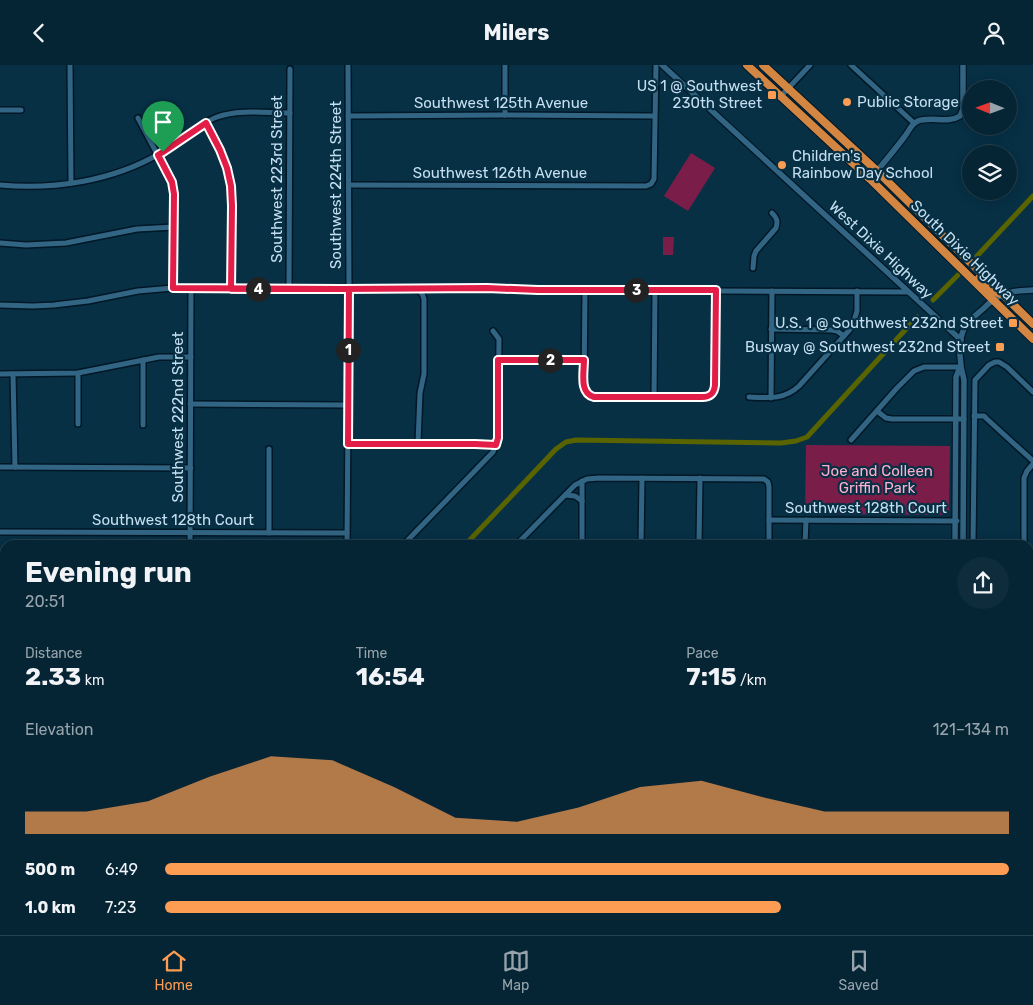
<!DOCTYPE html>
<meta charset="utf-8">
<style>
:root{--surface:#052434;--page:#0e2c3c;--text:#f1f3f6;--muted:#97a4ac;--line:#26414f;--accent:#fc9d53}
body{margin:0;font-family:Rubik,sans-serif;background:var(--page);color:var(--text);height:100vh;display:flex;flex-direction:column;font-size:19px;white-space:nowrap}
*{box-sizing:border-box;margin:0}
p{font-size:16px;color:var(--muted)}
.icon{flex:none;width:28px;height:28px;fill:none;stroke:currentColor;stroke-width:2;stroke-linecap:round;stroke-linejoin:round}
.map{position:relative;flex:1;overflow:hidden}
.sheet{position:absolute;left:0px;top:475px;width:1034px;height:395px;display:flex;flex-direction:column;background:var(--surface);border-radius:15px 15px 0 0;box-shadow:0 2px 12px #0003,0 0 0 1px var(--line)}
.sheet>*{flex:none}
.needle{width:32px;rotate:271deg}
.buttons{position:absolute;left:962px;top:15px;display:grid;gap:10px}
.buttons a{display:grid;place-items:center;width:55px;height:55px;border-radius:50%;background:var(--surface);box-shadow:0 2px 12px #0003,0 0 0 1px var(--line);font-size:25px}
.pin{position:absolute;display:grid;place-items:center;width:42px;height:42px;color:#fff;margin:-51px -21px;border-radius:50% 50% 50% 0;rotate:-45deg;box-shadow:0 0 5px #0007}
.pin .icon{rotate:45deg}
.km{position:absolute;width:25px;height:25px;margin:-12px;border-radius:50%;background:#222;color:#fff;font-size:14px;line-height:25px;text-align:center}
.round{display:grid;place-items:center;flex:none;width:52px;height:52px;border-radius:26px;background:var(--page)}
.headline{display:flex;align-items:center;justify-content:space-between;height:85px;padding:0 25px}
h1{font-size:28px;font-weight:700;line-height:38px}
.figures{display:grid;grid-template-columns:repeat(3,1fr);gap:8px;height:85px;padding:5px 25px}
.figures div{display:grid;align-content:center}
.figures b{font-size:25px;font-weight:700}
.figures small{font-size:14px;font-weight:400}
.figures p{font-size:14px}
.chart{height:140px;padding:10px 25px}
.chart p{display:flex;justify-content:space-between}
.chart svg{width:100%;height:90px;margin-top:5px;fill:var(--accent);opacity:.7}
ul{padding:0 25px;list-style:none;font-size:16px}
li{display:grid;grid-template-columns:80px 60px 1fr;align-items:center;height:38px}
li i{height:12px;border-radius:6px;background:var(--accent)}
header{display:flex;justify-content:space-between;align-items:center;height:65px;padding:0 25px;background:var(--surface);font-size:22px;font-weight:700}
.dock{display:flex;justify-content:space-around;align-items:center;height:70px;border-top:1px solid var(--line);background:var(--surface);font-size:14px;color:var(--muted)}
.dock a{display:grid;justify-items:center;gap:2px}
.dock .current{color:var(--accent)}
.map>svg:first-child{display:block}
</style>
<header><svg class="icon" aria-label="back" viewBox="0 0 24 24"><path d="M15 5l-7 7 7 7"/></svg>Milers<svg class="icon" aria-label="person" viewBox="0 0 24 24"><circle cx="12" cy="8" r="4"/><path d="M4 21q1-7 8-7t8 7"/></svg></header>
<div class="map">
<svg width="1033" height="870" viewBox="0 0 1033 870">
<rect width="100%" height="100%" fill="#073045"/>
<g fill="#7a1e49">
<polygon points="691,88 715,103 688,146 664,131"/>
<polygon points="663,172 674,172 673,190 663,190"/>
<polygon points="806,380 950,381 949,445 945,450 805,449"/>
</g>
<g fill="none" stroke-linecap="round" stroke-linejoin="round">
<g stroke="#596300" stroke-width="5">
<polyline points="977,191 1033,131"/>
<polyline points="933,235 958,210"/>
<polyline points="465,480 556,384 566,377 576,375 781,378 796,376 807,372 917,252"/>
<polyline points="0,851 5,851"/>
</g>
<defs>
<g id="minor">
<polyline points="70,0 71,118"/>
<polyline points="851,0 914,58"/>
<polyline points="781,31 810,0"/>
<polyline points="0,45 21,45"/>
<polyline points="505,50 505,0"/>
<polyline points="348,51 505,50 654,51"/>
<polyline points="138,53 172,117 174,129 173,223"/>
<polyline points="206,58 220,85 227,103 231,121 232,141 231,224"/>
<path d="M0 120C54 125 112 116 159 89 179 78 196 60 217 52 239 44 267 48 290 48"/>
<polyline points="349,120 646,121 651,119 654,114 656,0"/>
<polyline points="0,178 26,180 66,178 137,164 174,162"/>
<path d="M753 203 754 191 756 186 776 163C778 156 777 153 772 148"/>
<polyline points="289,224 290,4"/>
<path d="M414 224C420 226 423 228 424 234V309L420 328 418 378"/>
<path d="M585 225 584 322C586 329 590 332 596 333L702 332 711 330 714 326 715 320V225"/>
<polyline points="0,240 33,241 54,240 88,236 138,226 173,223 341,224 487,223 538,225 908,227"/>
<polyline points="771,264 832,265 837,266 844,271"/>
<polyline points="498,295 584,295"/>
<polyline points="0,309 78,308 159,292 191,292"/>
<polyline points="13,309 15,402"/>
<path d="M749 332C768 333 784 335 799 321L852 262 857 246V226"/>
<polyline points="654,333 655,225"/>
<polyline points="771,333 772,226"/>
<polyline points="190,339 348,340"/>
<polyline points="877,346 886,353 892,354 964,354"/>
<polyline points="974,351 984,351 987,354 1033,396"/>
<polyline points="78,359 78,308"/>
<polyline points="143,360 143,295"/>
<polyline points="851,375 897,323 914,306 924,302 960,302"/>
<polyline points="348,379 475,379 495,380"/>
<polyline points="269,384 269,468"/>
<polyline points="0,402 191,403"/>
<polyline points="565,430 575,431 582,436"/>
<polyline points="769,455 957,456"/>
<polyline points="0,467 347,468"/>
<polyline points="190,480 191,224"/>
<polyline points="347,480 349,224 348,0"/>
<polyline points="403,480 493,387 498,373 499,274 493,266"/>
<polyline points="516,480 575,420 587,414 599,413 764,414 768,417 769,422 769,480"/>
<polyline points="582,480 582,416"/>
<polyline points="641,480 642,413"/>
<polyline points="699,480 700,413"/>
<polyline points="805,480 806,455"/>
<polyline points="973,480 975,315 989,300 995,297 999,297 1007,302 1033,327"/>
<polyline points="1024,480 1024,413 1027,406 1033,399"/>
<polyline points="0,532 5,532"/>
<polyline points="0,601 5,601"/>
<polyline points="1029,644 1033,644"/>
<polyline points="1029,687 1033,687"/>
<polyline points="1029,695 1033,695"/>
<polyline points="1029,733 1033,733"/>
<polyline points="0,737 5,737"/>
<polyline points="1029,780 1033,780"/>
<polyline points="0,806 5,806"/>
<polyline points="190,870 190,865"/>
<polyline points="344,870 344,865"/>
<polyline points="497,870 497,865"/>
<polyline points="573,870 573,865"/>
<polyline points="650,870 650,865"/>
<polyline points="727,870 727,865"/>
<polyline points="803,870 803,865"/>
<polyline points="880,870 880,865"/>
</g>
<g id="tertiary">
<polyline points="662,0 961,275"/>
<path d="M870 114C882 100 894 86 905 71 909 66 911 59 918 56 931 51 948 59 960 51L963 44V0"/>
<polyline points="955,480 956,312 960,302"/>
<path d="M963 480 964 315C960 301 957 278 964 264 968 256 976 250 983 244 989 238 994 233 1002 230 1011 225 1023 226 1033 225"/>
<polyline points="1029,845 1033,845"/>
<polyline points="956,865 956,870"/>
</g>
<g id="trunk">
<polyline points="747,0 870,114 1033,274"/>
<polyline points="763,0 877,106 1033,259"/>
<polyline points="979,213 993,226 1001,229"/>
</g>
</defs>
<use href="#minor" stroke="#001726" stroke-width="8"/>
<use href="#tertiary" stroke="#001726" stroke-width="8"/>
<use href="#trunk" stroke="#001726" stroke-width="10"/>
<use href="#minor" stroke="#326583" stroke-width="5"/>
<use href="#tertiary" stroke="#326583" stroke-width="5.5"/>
<use href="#trunk" stroke="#d38642" stroke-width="8"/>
</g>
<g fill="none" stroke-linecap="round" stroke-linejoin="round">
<defs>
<path id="route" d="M163 87 158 90 172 117 174 129 173 223 341 224H349L348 379H475L496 380 498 373V295H584C584 308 579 328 594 332H702C710 332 714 329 715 320L716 225H538L487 223 341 224H231L232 141 231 121 227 103 220 85 206 58 163 87"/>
</defs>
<use href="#route" stroke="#fff" stroke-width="10"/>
<use href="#route" stroke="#e11d48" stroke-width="6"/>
</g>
<g fill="#fc9d53" stroke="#073045" stroke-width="2">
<rect x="767" y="25" width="10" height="10" rx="2.5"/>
<circle cx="847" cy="37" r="5"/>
<circle cx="782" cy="100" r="5"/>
<rect x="1008" y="253" width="10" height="10" rx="2.5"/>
<rect x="995" y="277" width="10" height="10" rx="2.5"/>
</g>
<g text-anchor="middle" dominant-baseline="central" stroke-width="4.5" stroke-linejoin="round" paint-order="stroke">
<g font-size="15" fill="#c5dff0" stroke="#073045" text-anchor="end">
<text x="762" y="21">US 1 @ Southwest<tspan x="762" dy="17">230th Street</tspan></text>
<text x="857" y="37" text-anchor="start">Public Storage</text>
<text x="792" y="91" text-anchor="start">Children's<tspan x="792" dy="17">Rainbow Day School</tspan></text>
<text x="1003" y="258">U.S. 1 @ Southwest 232nd Street</text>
<text x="990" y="282">Busway @ Southwest 232nd Street</text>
</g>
<g font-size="15" fill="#c5dff0" stroke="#073045">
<text x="501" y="38">Southwest 125th Avenue</text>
<text x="500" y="108">Southwest 126th Avenue</text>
<text transform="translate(277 114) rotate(-90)">Southwest 223rd Street</text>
<text transform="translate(336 120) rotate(-90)">Southwest 224th Street</text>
<text transform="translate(881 185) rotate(43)">West Dixie Highway</text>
<text transform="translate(965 188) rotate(44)">South Dixie Highway</text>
<text transform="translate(178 352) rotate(-90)">Southwest 222nd Street</text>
<text x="866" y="443">Southwest 128th Court</text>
<text x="173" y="455">Southwest 128th Court</text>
</g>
<g font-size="15" fill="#ffaecb" stroke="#073045">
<text x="877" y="406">Joe and Colleen<tspan x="877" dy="17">Griffin Park</tspan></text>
</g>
</g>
</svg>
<div class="buttons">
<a><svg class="needle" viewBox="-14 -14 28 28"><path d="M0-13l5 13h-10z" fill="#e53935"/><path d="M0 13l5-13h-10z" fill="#97a4ac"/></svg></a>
<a><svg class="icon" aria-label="layers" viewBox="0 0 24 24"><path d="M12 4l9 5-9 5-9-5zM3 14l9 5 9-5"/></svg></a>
</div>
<div class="pin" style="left:163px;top:87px;background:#1e9e55"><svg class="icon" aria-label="arrive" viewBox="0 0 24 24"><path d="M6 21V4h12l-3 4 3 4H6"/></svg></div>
<b class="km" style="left:348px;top:285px">1</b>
<b class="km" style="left:550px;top:295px">2</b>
<b class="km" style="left:636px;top:225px">3</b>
<b class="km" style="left:258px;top:224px">4</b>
<section class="sheet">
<div class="headline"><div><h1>Evening run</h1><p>20:51</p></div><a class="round"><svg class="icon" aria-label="share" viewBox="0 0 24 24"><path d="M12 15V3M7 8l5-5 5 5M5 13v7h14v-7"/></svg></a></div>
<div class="figures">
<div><p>Distance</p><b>2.33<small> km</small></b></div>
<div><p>Time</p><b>16:54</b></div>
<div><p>Pace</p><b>7:15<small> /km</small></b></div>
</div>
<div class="chart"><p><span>Elevation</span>121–134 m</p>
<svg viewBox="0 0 160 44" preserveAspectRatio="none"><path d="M0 44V33L10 33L20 28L30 16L40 6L50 8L60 21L70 36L80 38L90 31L100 21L110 18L120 26L130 33L140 33L150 33L160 33V44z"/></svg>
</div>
<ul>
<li><b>500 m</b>6:49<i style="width:100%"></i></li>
<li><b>1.0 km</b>7:23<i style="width:73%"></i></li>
</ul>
</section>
</div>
<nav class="dock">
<a class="current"><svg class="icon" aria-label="home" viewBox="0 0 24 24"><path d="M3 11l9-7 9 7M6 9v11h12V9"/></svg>Home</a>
<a><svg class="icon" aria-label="map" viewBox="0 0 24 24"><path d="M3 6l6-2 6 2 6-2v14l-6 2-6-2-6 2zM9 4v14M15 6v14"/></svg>Map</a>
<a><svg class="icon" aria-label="saved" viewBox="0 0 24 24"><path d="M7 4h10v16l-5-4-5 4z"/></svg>Saved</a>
</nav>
